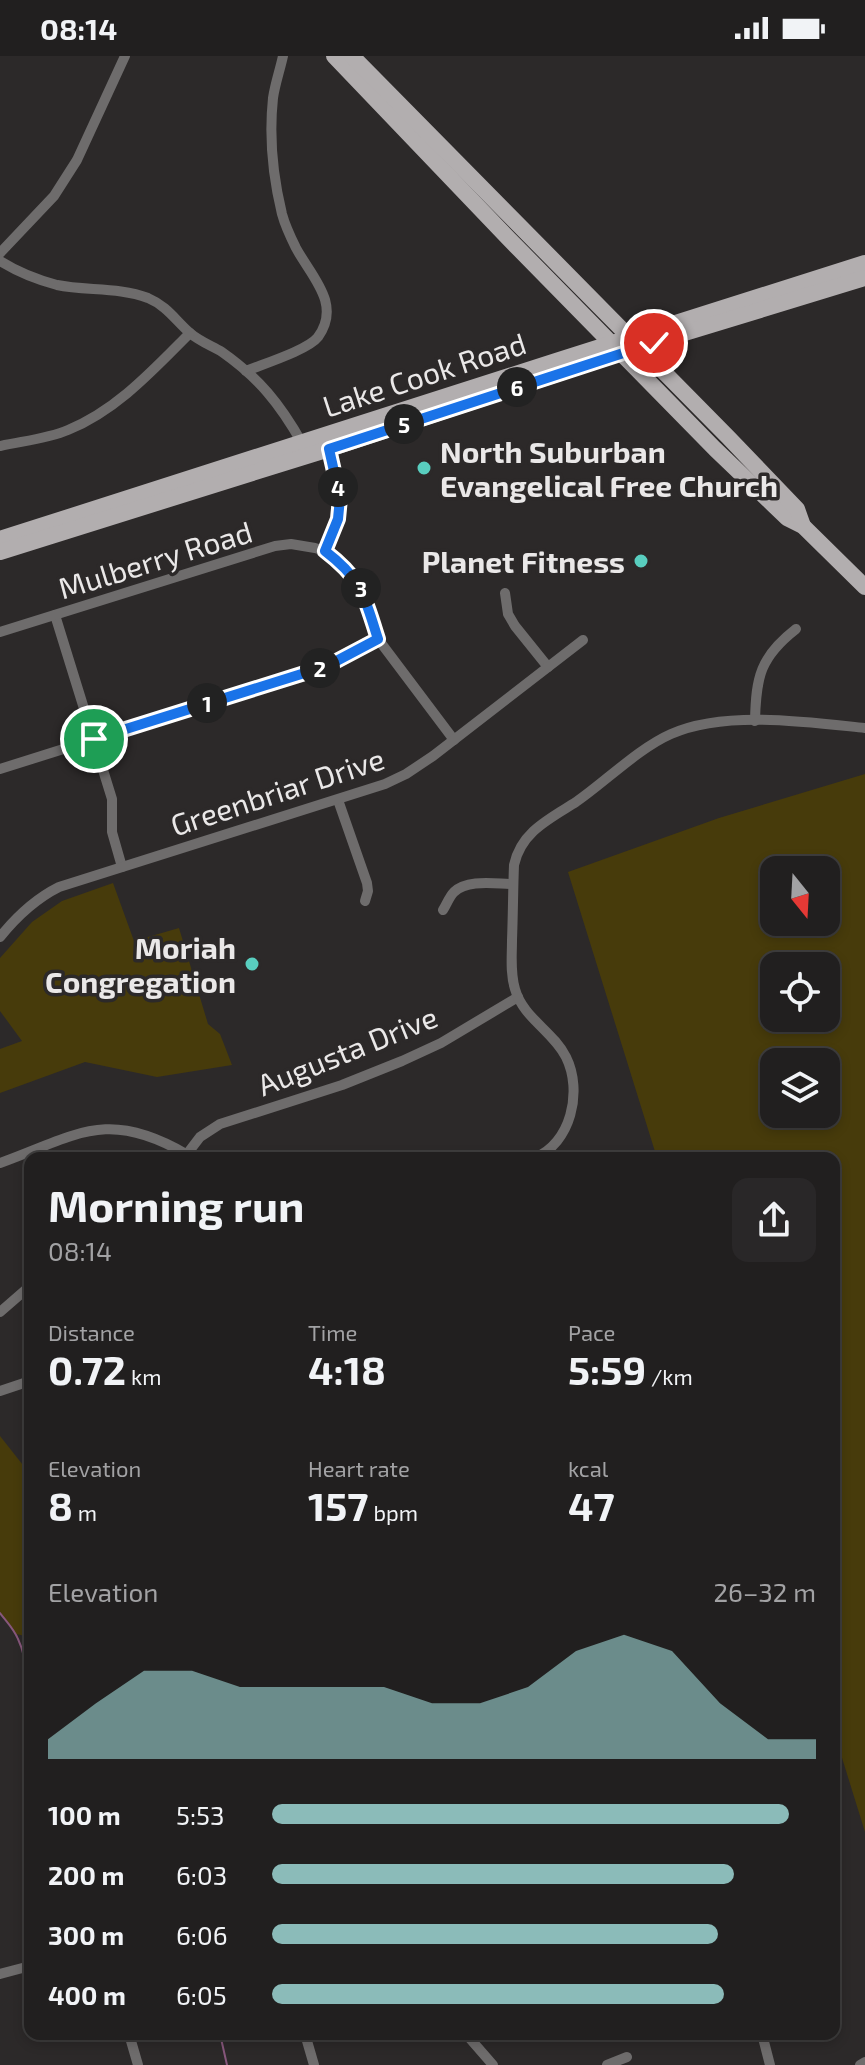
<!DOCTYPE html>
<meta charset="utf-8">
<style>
:root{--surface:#211f1f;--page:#292728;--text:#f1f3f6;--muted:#a2a2a4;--line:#3e3d3d;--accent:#8bbbb9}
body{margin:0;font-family:"Exo 2",sans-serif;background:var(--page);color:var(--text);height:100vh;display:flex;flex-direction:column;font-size:30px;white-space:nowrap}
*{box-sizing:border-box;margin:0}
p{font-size:26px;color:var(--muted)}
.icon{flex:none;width:44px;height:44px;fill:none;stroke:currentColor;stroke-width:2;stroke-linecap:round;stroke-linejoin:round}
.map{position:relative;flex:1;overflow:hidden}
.sheet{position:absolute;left:24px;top:1096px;width:816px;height:888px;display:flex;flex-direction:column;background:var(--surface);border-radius:16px;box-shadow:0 4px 12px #0003,0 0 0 2px var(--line)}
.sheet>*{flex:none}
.needle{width:52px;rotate:162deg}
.controls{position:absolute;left:760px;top:800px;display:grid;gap:16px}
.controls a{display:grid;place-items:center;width:80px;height:80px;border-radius:16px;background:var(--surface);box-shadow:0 4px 12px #0003,0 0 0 2px var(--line);font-size:40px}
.pin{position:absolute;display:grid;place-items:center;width:68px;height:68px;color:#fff;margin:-34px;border:4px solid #fff;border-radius:50%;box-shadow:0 2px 8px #0007}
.km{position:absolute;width:40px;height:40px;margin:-20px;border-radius:50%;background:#222;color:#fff;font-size:22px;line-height:40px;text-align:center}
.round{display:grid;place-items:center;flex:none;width:84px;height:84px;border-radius:16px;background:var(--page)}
.head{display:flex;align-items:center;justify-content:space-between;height:136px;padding:0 24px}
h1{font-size:44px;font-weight:700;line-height:60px}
.figures{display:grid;grid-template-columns:repeat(3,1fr);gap:12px;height:136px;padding:8px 24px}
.figures div{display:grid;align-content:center}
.figures b{font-size:40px;font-weight:700}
.figures small{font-size:22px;font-weight:400}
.figures p{font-size:22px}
.chart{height:224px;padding:16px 24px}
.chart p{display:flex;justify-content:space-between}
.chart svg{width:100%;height:144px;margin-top:8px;fill:var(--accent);opacity:.7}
ul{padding:0 24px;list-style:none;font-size:26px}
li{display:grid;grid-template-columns:128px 96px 1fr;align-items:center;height:60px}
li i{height:20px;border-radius:10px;background:var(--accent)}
.status{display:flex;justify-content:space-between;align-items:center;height:56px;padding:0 40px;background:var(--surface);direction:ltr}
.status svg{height:22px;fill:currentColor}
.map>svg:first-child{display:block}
</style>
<div class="status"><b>08:14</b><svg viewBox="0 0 49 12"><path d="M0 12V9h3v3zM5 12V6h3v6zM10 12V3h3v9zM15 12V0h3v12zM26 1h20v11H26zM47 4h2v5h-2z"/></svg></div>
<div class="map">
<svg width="865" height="2009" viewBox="0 0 865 2009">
<rect width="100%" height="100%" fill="#2c2929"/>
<g fill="#473b0b" fill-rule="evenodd">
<path d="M865 718V1776L834 1676V1102H657L568 816 719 762ZM774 814H826V866H774ZM774 910H826V962H774ZM774 1006H826V1058H774Z"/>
<polygon points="113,827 134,885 179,872 208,968 220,978 232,1009 157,1021 85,1006 0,1037 0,993 22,985 0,955 0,902 32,866 62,845"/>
<polygon points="0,1380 30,1418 30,1581 16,1578 0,1557"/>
</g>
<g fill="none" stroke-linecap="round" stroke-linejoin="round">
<g stroke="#87577c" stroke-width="2">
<path d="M0 1557C6 1565 14 1573 18 1583 34 1616 27 1677 30 1715"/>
<polyline points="220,1978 227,2009"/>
</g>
<g stroke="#6e6c6c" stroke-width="10">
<polyline points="0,197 54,140 77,104 125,0"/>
<path d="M0 205C16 215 38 224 57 229 86 235 119 231 148 242 167 250 176 265 190 277 199 285 212 290 222 296 259 322 280 348 302 387"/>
<path d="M246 315C263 308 308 294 318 281 342 248 311 220 296 192 291 182 285 169 282 158 273 121 269 80 273 42 275 28 280 14 283 0"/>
<path d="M0 390C22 385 47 383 68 374 117 354 153 314 190 277"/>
<polyline points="325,495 338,463 340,442 328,390"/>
<polyline points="505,537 508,558 515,570 548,611"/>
<polyline points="55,559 112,743 112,776 122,811"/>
<polyline points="0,576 275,490 291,488 315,492 325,495 345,511 360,531 378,583 454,684"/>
<path d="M755 665C756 621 760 601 796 573"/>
<polyline points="0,713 327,610 378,583"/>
<polyline points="338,744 367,827 368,835 365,845"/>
<path d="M443 854C447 848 449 841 454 836 468 823 495 828 513 828"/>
<path d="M0 881C17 860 35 843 59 831L385 728 406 718 433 700 583 584"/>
<polyline points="184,1102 200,1081 220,1068 342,1029 402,1005 441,987 518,941"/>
<path d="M534 1102C571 1088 583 1035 566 1001 553 975 523 962 515 933 510 917 512 900 512 884 513 859 513 834 514 809 521 776 549 763 576 746 605 726 639 692 671 678 724 654 808 666 865 672"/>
<path d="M0 1107C77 1079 107 1052 186 1098"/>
<polyline points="0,1256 30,1230"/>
<polyline points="0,1335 30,1325"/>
<polyline points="0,1918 30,1910"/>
<polyline points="129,1978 138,2009"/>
<polyline points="305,1978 314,2009"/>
<polyline points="466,1978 493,2009"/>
<polyline points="762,1978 770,2009"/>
<polyline points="607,2009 627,2001"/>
<polyline points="860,2009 865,2006"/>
</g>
<g stroke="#b2aeaf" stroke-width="16">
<polyline points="334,0 509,183 715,393 787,462 803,470 865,531"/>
<polyline points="352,0 728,381 797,453 803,470"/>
<path d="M0 483C289 392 576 297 865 207"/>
<polyline points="0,496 329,393 639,291 865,222"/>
</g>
</g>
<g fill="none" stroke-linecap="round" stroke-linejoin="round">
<defs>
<path id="route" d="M94 683 327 610 378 583C364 540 363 524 325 495L338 463 340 442 329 393 654 287"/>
</defs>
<use href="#route" stroke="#fff" stroke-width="16"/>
<use href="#route" stroke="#1a73e8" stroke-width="10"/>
</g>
<g fill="#59cebf" stroke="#2c2929" stroke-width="3">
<circle cx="424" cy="412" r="8"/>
<circle cx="641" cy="505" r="8"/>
<circle cx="252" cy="908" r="8"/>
</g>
<g text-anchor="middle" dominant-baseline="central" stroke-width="7" stroke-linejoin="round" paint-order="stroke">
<g font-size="30" fill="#eae8e8" stroke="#2c2929">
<text transform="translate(424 318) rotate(-18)">Lake Cook Road</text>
<text transform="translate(155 503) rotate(-17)">Mulberry Road</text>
<text transform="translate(277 735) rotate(-18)">Greenbriar Drive</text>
<text transform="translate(347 994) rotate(-22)">Augusta Drive</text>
</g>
<g font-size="30" font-weight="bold" fill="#eae8e8" stroke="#2c2929" text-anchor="end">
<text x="440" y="395" text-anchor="start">North Suburban<tspan x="440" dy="34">Evangelical Free Church</tspan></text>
<text x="625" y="505">Planet Fitness</text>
<text x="236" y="891">Moriah<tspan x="236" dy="34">Congregation</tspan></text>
</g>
</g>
</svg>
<div class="controls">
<a><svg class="needle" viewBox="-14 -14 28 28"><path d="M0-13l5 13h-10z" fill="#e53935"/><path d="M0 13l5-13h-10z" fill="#a2a2a4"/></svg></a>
<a><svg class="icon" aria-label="locate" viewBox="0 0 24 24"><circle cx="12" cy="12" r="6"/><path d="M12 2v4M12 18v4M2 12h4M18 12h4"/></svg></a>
<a><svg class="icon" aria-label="layers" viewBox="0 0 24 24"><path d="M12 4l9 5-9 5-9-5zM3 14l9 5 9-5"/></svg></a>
</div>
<div class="pin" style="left:94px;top:683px;background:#1e9e55"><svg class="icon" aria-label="arrive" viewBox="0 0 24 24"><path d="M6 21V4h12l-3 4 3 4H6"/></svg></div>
<div class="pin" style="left:654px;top:287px;background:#d93025"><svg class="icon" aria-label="check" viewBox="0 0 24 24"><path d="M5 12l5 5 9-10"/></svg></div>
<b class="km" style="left:207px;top:647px">1</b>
<b class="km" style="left:320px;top:612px">2</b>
<b class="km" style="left:361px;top:532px">3</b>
<b class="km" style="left:338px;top:431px">4</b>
<b class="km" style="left:404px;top:368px">5</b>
<b class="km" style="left:517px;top:331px">6</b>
<section class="sheet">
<div class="head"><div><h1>Morning run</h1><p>08:14</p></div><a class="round"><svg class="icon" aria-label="share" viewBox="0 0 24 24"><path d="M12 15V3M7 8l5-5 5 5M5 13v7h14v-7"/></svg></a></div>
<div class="figures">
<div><p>Distance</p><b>0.72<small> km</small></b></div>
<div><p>Time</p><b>4:18</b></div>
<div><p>Pace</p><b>5:59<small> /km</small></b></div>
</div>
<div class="figures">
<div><p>Elevation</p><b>8<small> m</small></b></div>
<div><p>Heart rate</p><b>157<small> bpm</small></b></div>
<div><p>kcal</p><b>47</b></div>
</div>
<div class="chart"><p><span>Elevation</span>26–32 m</p>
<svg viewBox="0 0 160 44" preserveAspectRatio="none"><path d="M0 44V38L10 27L20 17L30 17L40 22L50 22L60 22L70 22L80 27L90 27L100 22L110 11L120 6L130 11L140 27L150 38L160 38V44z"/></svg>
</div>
<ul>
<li><b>100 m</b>5:53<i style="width:95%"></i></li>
<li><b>200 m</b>6:03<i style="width:85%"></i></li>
<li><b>300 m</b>6:06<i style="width:82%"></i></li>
<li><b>400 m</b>6:05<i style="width:83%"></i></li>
</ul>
</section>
</div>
